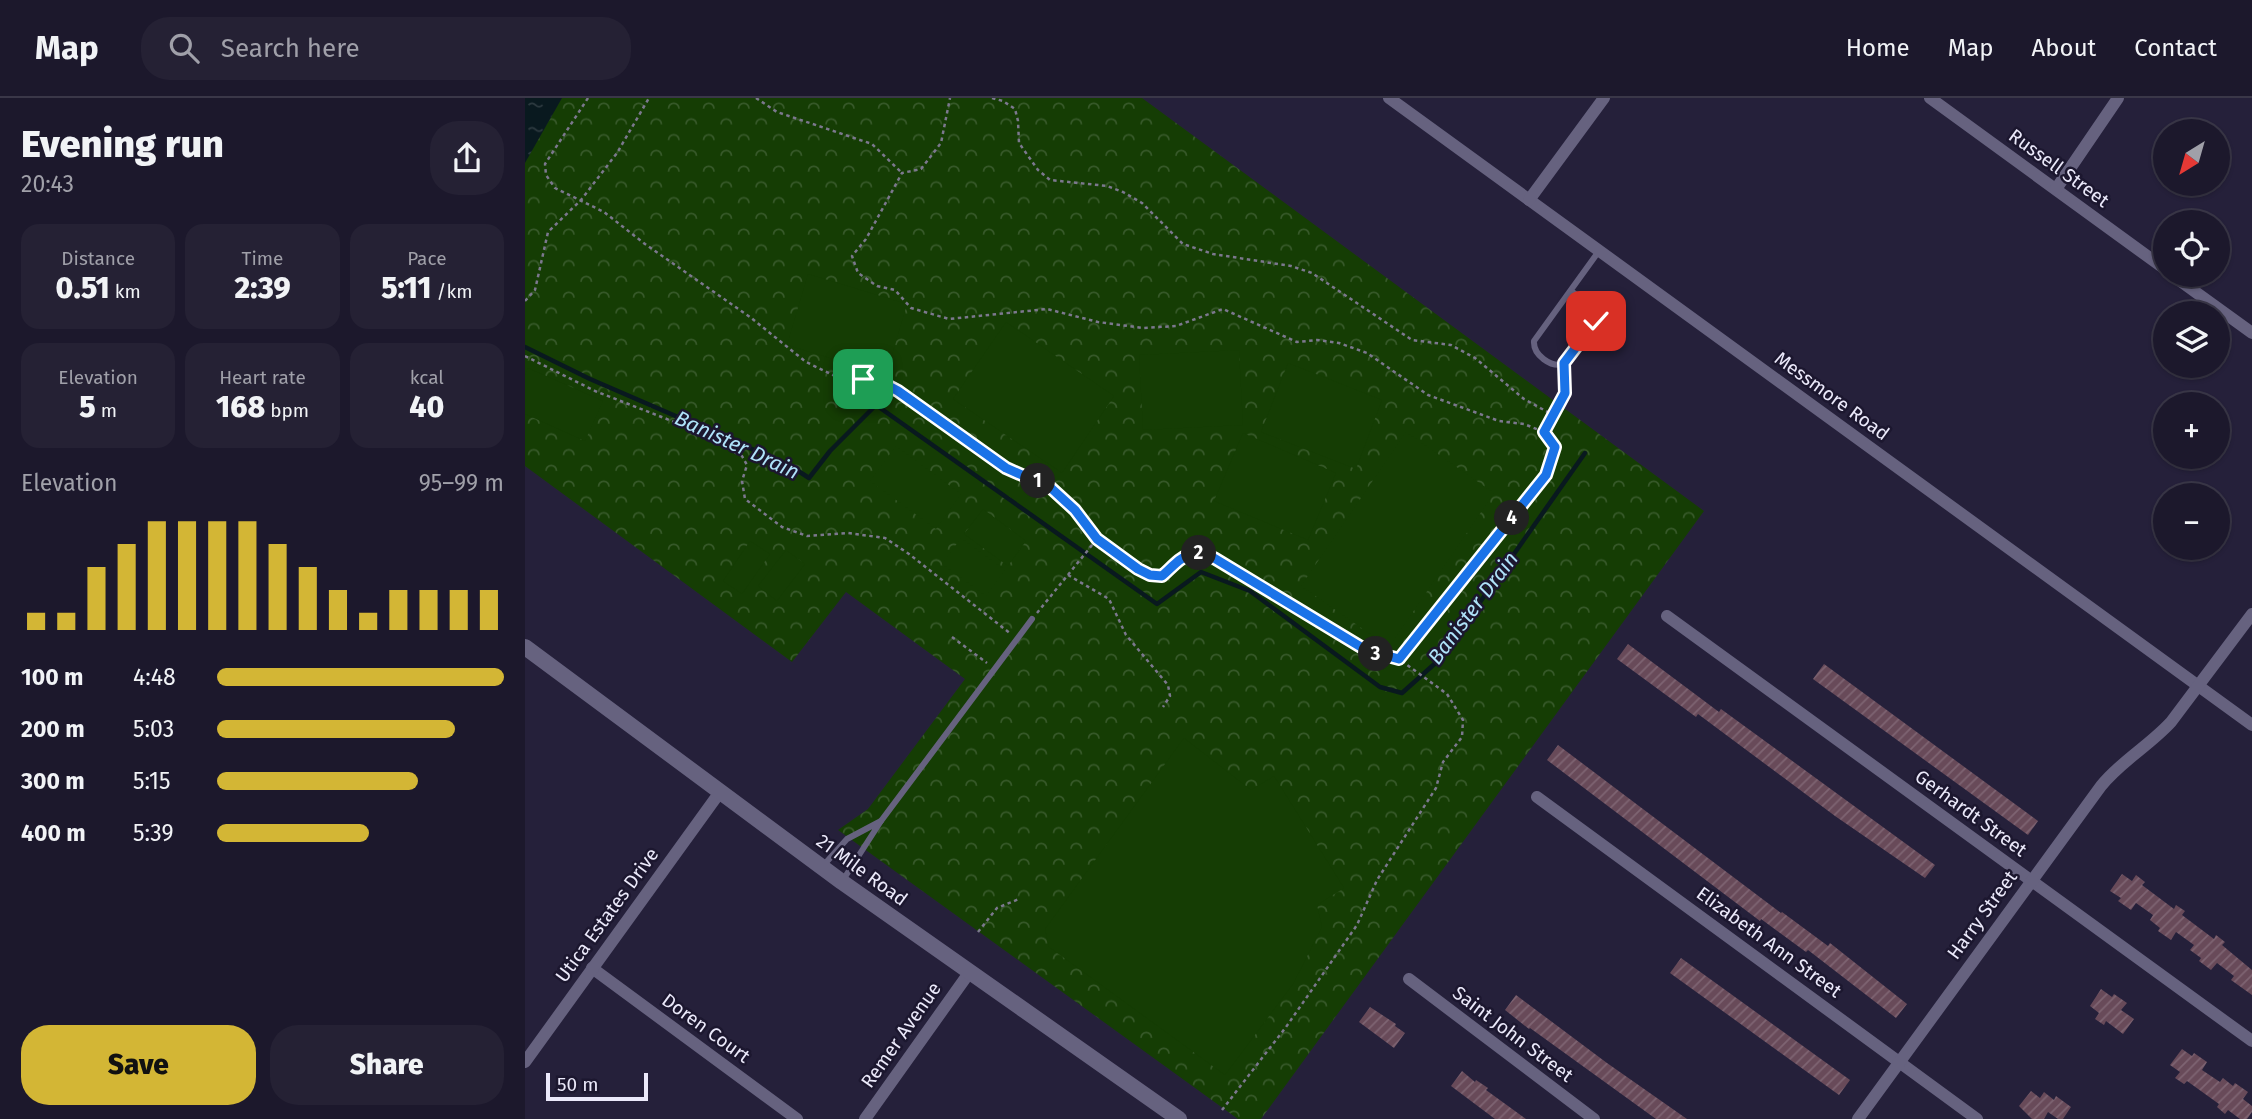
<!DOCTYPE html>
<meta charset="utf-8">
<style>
:root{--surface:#1c182c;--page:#252134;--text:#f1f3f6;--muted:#a0a0a9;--line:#3a3748;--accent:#d3b635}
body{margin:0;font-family:"Fira Sans",sans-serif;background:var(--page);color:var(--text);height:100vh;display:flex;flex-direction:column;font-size:26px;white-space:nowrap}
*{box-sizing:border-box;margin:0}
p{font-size:23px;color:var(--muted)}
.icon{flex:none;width:38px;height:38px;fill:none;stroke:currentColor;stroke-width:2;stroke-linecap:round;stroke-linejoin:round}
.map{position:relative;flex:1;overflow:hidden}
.sheet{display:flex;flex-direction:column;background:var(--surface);width:525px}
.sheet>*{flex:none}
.needle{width:46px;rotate:217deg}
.tools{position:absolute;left:1628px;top:21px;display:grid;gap:14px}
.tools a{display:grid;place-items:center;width:77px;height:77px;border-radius:50%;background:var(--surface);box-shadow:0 2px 5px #0004,0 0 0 2px var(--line);font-size:35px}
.scale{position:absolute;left:21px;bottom:18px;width:102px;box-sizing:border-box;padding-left:7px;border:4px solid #ebe9fa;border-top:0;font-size:19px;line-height:24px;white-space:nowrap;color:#ebe9fa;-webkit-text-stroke:5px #1c172f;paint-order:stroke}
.pin{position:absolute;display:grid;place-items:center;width:60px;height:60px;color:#fff;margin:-30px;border-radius:14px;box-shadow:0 4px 10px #0006}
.km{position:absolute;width:35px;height:35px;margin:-18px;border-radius:50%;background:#222;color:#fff;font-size:19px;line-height:35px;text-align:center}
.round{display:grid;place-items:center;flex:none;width:74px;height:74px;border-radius:28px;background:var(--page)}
.summary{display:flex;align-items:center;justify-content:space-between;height:119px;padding:0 21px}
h1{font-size:38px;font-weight:800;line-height:52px}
.stats{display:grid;grid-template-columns:repeat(3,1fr);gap:10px;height:119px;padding:7px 21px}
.stats div{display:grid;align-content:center;border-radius:18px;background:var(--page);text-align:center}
.stats b{font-size:30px;font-weight:800}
.stats small{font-size:19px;font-weight:400}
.stats p{font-size:19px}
.chart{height:196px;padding:14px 21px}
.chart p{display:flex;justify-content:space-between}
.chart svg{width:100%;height:126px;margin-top:7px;stroke:var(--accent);stroke-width:6}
.action{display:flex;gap:14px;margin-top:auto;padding:14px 21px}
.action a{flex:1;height:80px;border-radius:28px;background:var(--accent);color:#111;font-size:28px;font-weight:800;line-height:80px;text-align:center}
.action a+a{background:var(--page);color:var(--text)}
ul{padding:0 21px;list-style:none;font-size:23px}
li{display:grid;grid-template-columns:112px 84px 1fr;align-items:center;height:52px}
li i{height:18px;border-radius:9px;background:var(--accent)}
header{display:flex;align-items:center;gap:42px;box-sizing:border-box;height:98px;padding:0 35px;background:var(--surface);border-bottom:2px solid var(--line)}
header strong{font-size:33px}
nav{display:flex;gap:38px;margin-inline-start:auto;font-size:24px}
.search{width:490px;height:63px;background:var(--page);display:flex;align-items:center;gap:18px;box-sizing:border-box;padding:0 24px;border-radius:28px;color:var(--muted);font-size:26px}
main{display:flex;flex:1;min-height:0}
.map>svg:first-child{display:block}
</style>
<header>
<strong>Map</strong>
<div class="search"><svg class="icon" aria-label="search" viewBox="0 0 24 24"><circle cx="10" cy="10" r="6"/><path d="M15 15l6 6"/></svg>Search here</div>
<nav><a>Home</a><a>Map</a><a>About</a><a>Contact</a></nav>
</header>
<main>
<section class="sheet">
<div class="summary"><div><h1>Evening run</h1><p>20:43</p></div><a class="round"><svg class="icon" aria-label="share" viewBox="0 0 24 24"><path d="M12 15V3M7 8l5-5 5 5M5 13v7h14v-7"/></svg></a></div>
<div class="stats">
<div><p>Distance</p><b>0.51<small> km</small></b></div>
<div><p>Time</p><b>2:39</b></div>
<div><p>Pace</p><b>5:11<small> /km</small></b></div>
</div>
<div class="stats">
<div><p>Elevation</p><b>5<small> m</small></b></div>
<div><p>Heart rate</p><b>168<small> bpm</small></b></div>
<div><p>kcal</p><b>40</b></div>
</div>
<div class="chart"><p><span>Elevation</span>95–99 m</p>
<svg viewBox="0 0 160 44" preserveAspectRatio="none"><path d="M5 44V38M15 44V38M25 44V22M35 44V14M45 44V6M55 44V6M65 44V6M75 44V6M85 44V14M95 44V22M105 44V30M115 44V38M125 44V30M135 44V30M145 44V30M155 44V30"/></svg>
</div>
<ul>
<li><b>100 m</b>4:48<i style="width:100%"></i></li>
<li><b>200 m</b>5:03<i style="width:83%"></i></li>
<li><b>300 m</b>5:15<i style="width:70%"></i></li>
<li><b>400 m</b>5:39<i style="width:53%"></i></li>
</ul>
<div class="action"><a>Save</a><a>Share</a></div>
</section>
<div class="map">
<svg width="1727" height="1021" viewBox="0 0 1727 1021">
<defs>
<pattern id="park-crowns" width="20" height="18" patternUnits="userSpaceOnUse" patternTransform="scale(1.75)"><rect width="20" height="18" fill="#153d04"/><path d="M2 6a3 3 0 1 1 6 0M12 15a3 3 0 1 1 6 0" fill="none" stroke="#37592a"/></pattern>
<pattern id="water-ripples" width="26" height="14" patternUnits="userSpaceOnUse" patternTransform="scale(1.75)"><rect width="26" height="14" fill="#09191f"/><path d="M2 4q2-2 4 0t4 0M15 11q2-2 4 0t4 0" fill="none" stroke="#2d3a40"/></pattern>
<pattern id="building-hatch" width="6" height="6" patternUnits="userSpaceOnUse" patternTransform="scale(1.75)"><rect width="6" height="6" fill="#684a59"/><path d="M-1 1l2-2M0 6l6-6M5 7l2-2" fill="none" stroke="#7e6472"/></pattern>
</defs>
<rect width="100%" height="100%" fill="#25203a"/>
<polygon fill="url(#park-crowns)" points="30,0 617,0 1179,413 736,1021 713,1021 313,732 343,711 440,581 321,494 267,564 0,368 0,50"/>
<g fill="#153d04">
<polygon points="283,176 382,206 361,277 262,247"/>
<polygon points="481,224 589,298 537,375 428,301"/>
<polygon points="714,252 718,327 618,332 614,257"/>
<polygon points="763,265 857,302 831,371 736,334"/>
<polygon points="3,270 78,303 60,343 0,316 0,277"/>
<polygon points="881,334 969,395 864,549 776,488"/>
<polygon points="718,335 811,375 783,442 689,403"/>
<polygon points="371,348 436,396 411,431 345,383"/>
<polygon points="458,411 501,443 483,468 439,436"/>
<polygon points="436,440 480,472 461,498 417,466"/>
<polygon points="225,443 245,456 217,496 198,483"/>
<polygon points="261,452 280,466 252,503 233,488"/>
<polygon points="659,640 726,692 749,678 819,790 792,807 797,829 768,886 700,977 524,849 520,831"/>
</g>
<polygon fill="url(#water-ripples)" points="0,0 37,0 0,65"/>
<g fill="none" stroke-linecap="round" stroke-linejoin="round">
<polyline stroke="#09191f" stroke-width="4.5" points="0,249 65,281 264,367 284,380 305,353 351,307 632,506 676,474 725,493 855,589 877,595 915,561 1060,355"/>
</g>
<g fill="url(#building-hatch)">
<polygon points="1103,546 1194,614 1196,611 1410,767 1400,780 1310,718 1173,616 1171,619 1092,561"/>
<polygon points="1299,566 1513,723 1503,737 1288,581"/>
<polygon points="1033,647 1256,815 1257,814 1303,848 1305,845 1382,906 1371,920 1283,852 1281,854 1236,821 1235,823 1022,662"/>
<polygon points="1597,776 1607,783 1611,777 1620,784 1617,787 1649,811 1651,807 1660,813 1657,817 1689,841 1691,837 1700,844 1697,847 1727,872 1727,897 1706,882 1709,878 1692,865 1686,872 1674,863 1676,860 1665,852 1669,847 1651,834 1646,842 1633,833 1635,830 1625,822 1628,817 1611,805 1606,812 1593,803 1596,800 1585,793"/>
<polygon points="1156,860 1325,982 1314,997 1145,875"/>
<polygon points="1576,891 1587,899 1589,896 1602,905 1596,912 1609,921 1598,936 1581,923 1579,927 1570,921 1574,915 1565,908"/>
<polygon points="991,897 1082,965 1162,1021 1131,1021 1005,930 1004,931 980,912"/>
<polygon points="845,909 871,926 870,928 880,935 869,950 834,924"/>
<polygon points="1657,951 1667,958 1669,955 1682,964 1677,972 1695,984 1698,980 1708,988 1710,985 1723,994 1718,1001 1727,1008 1727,1014 1722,1021 1715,1021 1703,1012 1700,1016 1692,1009 1694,1006 1662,983 1659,986 1650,980 1655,974 1645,967"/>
<polygon points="937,973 950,984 951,982 963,990 961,992 1001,1021 970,1021 926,988"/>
<polygon points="1506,993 1515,1000 1519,994 1529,1002 1531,998 1546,1009 1538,1021 1533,1021 1523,1014 1519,1021 1507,1021 1494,1008"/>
</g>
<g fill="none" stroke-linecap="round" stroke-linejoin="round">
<g stroke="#7c788e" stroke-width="2.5" stroke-dasharray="3.5 3.5" stroke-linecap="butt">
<path d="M63 0 20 66 21 77 30 90 79 114 120 146 225 219 281 264 310 278 356 284 373 293 481 370 526 389 550 412 572 441 613 471 625 477 637 478C657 460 661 450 689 459L841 552 874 561 1021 377 1029 349 1019 334 999 326 974 323 903 297 842 255 814 245 792 242 772 244 698 211 651 228 618 230 573 224 522 211 424 221 386 210 370 192 352 188 333 175 327 158 341 141 377 75 396 71 416 45 425 0"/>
<polyline points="231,0 252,14 347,46 377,75"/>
<polyline points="467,0 478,3 490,11 493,23 494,45 513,72 525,82 582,88 598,94 617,105 658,146 688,156 766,168 787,175 887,242 926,247 950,260 999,301 1028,317"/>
<polyline points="0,203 10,192 23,134 56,102 92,55 124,0"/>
<polyline points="0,258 70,293 152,325 217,358 222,367 217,383 220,401 257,429 282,438 323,435 360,440 384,456 486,536"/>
<polyline points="1019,334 1040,295 1040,276"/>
<polyline points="543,477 584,501 601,537 643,587 645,598 638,609"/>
<polyline points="512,515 572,441"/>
<polyline points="427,539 462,565"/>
<polyline points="453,834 472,810 494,801"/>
<polyline points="697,1012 761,929 832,827 852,782 911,690 918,664 937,639 938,622 922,596 874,561"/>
</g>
<g stroke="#66627f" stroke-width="6">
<path d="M1046 193 1071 211 1074 217 1039 266C1026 270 1008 257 1009 243L1074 153"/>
<polyline points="356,723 507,521"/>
<polyline points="297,769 322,741 356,723 318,782"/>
</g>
<g stroke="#66627f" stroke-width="12">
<polyline points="864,0 1727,627"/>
<polyline points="1405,0 1640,171"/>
<polyline points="1531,91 1593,0"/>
<polyline points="1004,102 1079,0"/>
<polyline points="1647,177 1727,235"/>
<polyline points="1142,518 1727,943"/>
<polyline points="1012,699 1452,1021"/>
<polyline points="67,870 272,1021"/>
<polyline points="884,881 1069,1021"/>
<polyline points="0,964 195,694"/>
<polyline points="340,1021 444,875"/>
<path d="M1333 1021 1576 688C1596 663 1624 648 1646 624L1727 516"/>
</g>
<polyline stroke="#66627f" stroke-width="16" points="0,549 317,784 654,1021"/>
</g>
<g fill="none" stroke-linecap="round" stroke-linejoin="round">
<defs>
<path id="route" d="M338 281 356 284 373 293 481 370 526 390 550 412 572 441 613 471 625 477 637 478C657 460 661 450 689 460L841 552 874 561 1021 377 1030 349 1019 334 1040 295 1039 265 1071 223"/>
</defs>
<use href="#route" stroke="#fff" stroke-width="14"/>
<use href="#route" stroke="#1a73e8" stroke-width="9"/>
</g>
<g text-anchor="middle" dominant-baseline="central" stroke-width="5" stroke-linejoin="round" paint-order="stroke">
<g font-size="19" fill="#ebe9fa" stroke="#1c172f">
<text transform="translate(1534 70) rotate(36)">Russell Street</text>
<text transform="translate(1307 298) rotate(36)">Messmore Road</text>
<text transform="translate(1446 715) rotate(36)">Gerhardt Street</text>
<text transform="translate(337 772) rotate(36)">21 Mile Road</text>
<text transform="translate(82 817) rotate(-54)">Utica Estates Drive</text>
<text transform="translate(1457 817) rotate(-54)">Harry Street</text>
<text transform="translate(1244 844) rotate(36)">Elizabeth Ann Street</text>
<text transform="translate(181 930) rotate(36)">Doren Court</text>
<text transform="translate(988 936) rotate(37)">Saint John Street</text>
<text transform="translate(376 937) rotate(-55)">Remer Avenue</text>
</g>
<g font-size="21" font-style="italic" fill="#afe3f9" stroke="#1c172f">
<text transform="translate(212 347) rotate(25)">Banister Drain</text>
<text transform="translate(948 510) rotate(-53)">Banister Drain</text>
</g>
</g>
</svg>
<div class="tools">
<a><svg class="needle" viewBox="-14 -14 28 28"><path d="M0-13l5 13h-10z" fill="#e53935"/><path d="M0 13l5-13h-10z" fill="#a0a0a9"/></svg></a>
<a><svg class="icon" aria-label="locate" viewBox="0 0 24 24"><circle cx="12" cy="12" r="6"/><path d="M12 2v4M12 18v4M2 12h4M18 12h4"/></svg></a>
<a><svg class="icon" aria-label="layers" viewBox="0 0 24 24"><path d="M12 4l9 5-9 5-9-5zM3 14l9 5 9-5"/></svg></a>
<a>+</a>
<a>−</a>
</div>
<div class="scale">50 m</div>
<div class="pin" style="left:338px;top:281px;background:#1e9e55"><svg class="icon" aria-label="arrive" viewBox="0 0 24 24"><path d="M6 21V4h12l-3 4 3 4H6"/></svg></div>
<div class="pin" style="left:1071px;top:223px;background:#d93025"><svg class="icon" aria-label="check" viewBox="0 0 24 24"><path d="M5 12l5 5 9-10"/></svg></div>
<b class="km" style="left:513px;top:383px">1</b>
<b class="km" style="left:674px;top:455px">2</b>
<b class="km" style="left:851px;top:556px">3</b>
<b class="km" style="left:987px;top:420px">4</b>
</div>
</main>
